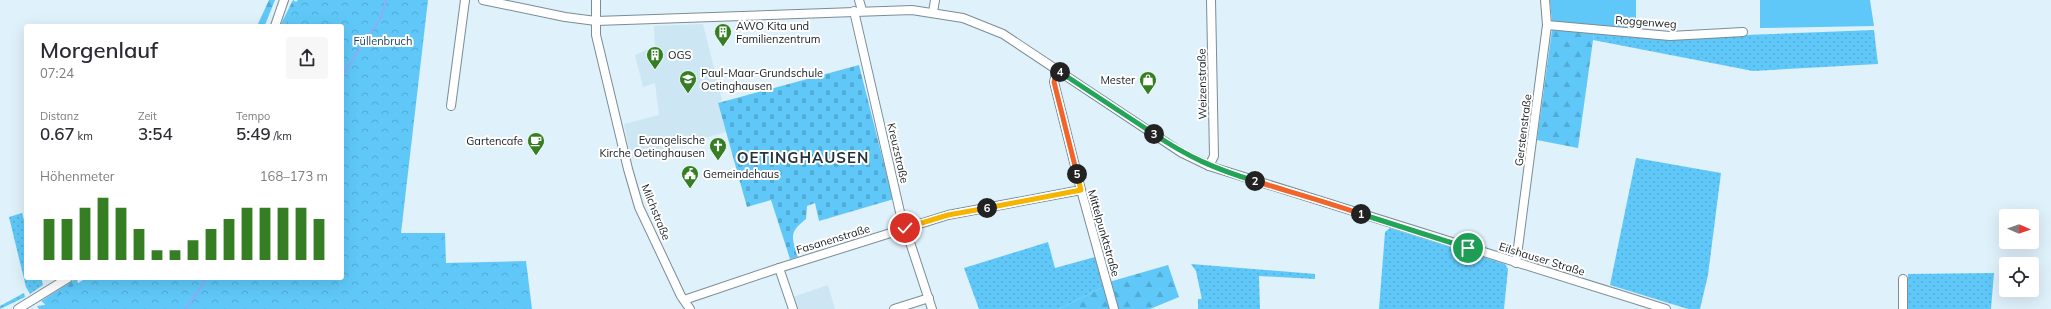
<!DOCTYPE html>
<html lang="de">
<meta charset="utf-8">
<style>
:root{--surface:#fff;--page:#f7f7f7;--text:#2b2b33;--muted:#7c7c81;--accent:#367e23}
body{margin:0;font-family:Mulish,sans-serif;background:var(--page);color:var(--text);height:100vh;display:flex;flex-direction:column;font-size:15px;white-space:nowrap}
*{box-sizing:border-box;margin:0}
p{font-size:13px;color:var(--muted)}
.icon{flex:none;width:22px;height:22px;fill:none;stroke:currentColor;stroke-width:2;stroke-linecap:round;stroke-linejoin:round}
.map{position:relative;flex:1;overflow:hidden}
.sheet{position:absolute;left:24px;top:24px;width:320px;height:256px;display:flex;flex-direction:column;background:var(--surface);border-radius:4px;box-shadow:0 4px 16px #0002}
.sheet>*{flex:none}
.needle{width:26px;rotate:92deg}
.controls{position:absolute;left:1999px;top:209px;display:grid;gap:8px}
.controls a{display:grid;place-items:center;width:40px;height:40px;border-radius:4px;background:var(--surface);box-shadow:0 4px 16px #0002;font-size:20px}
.pin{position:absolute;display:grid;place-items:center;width:34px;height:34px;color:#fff;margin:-17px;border:2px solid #fff;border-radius:50%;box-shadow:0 1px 4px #0007}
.km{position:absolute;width:20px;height:20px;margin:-10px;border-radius:50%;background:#222;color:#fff;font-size:11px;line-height:20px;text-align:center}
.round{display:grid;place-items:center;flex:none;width:42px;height:42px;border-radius:4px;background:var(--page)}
.headline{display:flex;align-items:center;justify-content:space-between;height:68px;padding:0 16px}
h1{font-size:22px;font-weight:600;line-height:30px}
.metrics{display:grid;grid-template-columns:repeat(3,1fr);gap:6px;height:68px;padding:4px 16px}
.metrics div{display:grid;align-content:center}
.metrics b{font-size:17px;font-weight:600}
.metrics small{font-size:11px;font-weight:400}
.metrics p{font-size:11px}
.chart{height:112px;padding:8px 16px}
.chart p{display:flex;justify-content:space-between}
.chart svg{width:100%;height:72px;margin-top:4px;stroke:var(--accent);stroke-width:6}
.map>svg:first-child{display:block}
</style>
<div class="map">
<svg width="2051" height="309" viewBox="0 0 2051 309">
<defs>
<pattern id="grass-dots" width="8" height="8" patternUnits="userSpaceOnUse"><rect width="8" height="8" fill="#5fc8f8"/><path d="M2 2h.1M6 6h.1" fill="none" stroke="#52abd4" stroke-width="1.8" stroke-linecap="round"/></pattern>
<pattern id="forest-firs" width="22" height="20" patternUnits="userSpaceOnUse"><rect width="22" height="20" fill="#5fc8f8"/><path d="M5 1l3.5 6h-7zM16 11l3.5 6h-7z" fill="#52abd4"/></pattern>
<pattern id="cemetery-stones" width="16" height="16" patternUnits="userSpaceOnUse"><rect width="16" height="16" fill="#5fc8f8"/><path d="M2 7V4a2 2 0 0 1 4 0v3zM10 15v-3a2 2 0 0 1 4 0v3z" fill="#52abd4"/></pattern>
<pattern id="park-crowns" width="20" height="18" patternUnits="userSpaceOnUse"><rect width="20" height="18" fill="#5fc8f8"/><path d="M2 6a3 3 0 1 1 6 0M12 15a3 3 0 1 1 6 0" fill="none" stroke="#52abd4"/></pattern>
</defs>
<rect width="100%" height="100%" fill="#dff1fb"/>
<g fill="#cce6f4">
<polygon points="703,24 722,100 718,104 726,132 631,158 624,124 659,115 655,83 643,87 635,55 655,46 654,26"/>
<polygon points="828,285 835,309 797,309 793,297"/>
</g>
<g fill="url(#grass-dots)">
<polygon points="1874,30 1878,64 1753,71 1593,40 1594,33 1745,35"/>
<polygon points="1636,158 1721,173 1708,275 1700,309 1688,309 1610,285"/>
<polygon points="22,213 26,227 26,278 41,278 43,285 30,294 26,287 9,217"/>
<polygon points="1390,228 1505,264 1508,269 1504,309 1379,309 1385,232"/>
<polygon points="1048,242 1055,268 1095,257 1103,287 1059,309 979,309 964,268"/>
<polygon points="1191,264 1315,274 1315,279 1259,276 1260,309 1198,309 1198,299 1202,299 1201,295 1196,271"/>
<polygon points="1994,273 1991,309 1907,309 1908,274"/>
<polygon points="24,293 25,297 0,309 0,306"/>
</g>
<g fill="url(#forest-firs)">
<polygon points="269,0 275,0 265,25 257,26"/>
<polygon points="293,0 296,2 298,0 298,26 280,26"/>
<polygon points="1552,30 1594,33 1578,148 1537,140"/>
<polygon points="1168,265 1179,297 1150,309 1117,309 1109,282"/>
<polygon points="77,278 78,284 51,309 41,301"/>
<polygon points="1103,287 1110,309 1059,309"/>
</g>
<path fill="url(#cemetery-stones)" d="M859 65 890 188 894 199 819 221 815 203 807 206 806 219C788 233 792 237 798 257L790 259 771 200 747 207 718 103Z"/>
<polygon fill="url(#park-crowns)" points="298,0 428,0 401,233 445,233 446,263 526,261 532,309 39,309 37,306 44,305 86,278 342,278 342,26 285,26"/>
<g fill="#5fc8f8">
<polygon points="1550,0 1636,0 1636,29 1552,22"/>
<polygon points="1760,0 1870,0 1874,26 1760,28"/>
</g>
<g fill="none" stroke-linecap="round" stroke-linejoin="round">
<g stroke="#8dacfb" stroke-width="2">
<polyline points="342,76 381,18 386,0"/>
<polyline points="186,309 207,278"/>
</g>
<defs>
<g id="minor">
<polyline points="483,0 565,17 596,21 912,10 963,18 1003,34 1182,153 1209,166 1666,309"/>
<polyline points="596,0 596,35 628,169 639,207 681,296 690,309"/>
<polyline points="859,0 862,10"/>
<polyline points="854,11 900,212 932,309"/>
<polyline points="933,12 935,0"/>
<polyline points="1547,25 1670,36 1743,32"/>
<polyline points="275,26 284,0"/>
<polyline points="1057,70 1054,82 1081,190 1114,309"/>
<polyline points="451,106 465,0"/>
<polyline points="1209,166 1214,156 1211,0"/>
<polyline points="1516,263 1547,25 1545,0"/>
<polyline points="779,268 793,309"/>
<polyline points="684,300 779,268 948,215 1081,190"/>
<polyline points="18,309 68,278"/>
<polyline points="894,309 929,298"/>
<polyline points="1903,309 1903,279"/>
</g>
</defs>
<use href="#minor" stroke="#7b8c95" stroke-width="10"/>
<use href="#minor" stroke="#fff" stroke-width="8"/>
</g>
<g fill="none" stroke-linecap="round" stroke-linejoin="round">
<defs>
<polyline id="split-1" points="1361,214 1468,248"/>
<path id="split-2" d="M1255 181C1290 192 1326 202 1361 214"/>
<path id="split-3" d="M1154 134C1188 157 1215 169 1255 181"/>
<polyline id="split-4" points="1060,72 1154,134"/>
<polyline id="split-5" points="1060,72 1057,70 1054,82 1077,174"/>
<polyline id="split-6" points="987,208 1081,190 1077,174"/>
<polyline id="split-7" points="905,228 948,215 987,208"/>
</defs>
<use href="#split-1" stroke="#fff" stroke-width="8"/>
<use href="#split-2" stroke="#fff" stroke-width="8"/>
<use href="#split-3" stroke="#fff" stroke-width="8"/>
<use href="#split-4" stroke="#fff" stroke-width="8"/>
<use href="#split-5" stroke="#fff" stroke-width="8"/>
<use href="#split-6" stroke="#fff" stroke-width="8"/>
<use href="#split-7" stroke="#fff" stroke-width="8"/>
<use href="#split-1" stroke="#22a559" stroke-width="5"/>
<use href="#split-2" stroke="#f0652b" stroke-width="5"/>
<use href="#split-3" stroke="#22a559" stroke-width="5"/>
<use href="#split-4" stroke="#22a559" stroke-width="5"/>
<use href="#split-5" stroke="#f0652b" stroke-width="5"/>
<use href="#split-6" stroke="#f5b400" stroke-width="5"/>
<use href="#split-7" stroke="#f5b400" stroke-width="5"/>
</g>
<defs>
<symbol id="building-pin" viewBox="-11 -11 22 30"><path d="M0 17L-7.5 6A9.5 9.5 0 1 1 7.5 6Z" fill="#367e23" stroke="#fff"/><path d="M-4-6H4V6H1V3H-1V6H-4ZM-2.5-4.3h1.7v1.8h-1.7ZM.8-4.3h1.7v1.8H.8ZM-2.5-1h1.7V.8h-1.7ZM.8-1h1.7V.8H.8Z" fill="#fff"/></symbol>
<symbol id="school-pin" viewBox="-11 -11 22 30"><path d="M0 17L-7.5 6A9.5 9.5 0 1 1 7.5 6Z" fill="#367e23" stroke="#fff"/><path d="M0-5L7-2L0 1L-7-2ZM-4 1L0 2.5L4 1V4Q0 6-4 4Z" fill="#fff"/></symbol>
<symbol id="shop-pin" viewBox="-11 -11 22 30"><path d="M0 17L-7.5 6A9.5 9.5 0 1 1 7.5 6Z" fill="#367e23" stroke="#fff"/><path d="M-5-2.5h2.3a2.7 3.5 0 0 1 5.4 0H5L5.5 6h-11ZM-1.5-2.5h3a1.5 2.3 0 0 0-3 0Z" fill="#fff"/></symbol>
<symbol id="cafe-pin" viewBox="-11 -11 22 30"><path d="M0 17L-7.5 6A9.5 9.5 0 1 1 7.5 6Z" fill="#367e23" stroke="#fff"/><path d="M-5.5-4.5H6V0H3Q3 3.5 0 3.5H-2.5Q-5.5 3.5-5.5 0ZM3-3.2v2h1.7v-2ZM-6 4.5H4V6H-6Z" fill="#fff"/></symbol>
<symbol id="church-pin" viewBox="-11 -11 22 30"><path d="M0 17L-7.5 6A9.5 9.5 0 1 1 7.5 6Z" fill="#367e23" stroke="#fff"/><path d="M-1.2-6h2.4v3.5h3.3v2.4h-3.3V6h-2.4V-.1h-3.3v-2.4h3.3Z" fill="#fff"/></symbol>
<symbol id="civic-pin" viewBox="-11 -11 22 30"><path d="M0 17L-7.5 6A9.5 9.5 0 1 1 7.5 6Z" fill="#367e23" stroke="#fff"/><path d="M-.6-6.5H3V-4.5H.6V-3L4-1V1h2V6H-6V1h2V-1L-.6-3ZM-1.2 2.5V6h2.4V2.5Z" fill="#fff"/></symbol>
</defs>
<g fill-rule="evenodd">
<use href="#building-pin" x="713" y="22" width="20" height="27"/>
<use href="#building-pin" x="645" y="45" width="20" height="27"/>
<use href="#school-pin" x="678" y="69" width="20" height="27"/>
<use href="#shop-pin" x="1138" y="70" width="20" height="27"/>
<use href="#cafe-pin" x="526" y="131" width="20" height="27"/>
<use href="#church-pin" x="708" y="136" width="20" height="27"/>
<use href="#civic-pin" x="680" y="164" width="20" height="27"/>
</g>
<g text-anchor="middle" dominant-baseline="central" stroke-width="4" stroke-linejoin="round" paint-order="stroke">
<g font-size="11" fill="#171d21" stroke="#fff">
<text transform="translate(1646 22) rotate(4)">Roggenweg</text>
<text transform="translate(1202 84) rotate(-91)">Weizenstraße</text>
<text transform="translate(1523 130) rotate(-83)">Gerstenstraße</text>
<text transform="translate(898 153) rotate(77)">Kreuzstraße</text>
<text transform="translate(656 212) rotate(68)">Milchstraße</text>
<text transform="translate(1104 233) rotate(74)">Mittelpunktstraße</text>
<text transform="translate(833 239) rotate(-17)">Fasanenstraße</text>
<text transform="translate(1542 259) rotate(17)">Eilshauser Straße</text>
</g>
<g font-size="11" fill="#171d21" stroke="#fff" text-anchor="start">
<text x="736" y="26">AWO Kita und<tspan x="736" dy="13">Familienzentrum</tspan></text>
<text x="668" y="55">OGS</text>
<text x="701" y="73">Paul-Maar-Grundschule<tspan x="701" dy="13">Oetinghausen</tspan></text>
<text x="1135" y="80" text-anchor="end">Mester</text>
<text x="705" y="140" text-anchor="end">Evangelische<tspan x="705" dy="13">Kirche Oetinghausen</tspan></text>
<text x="523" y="141" text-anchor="end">Gartencafe</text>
<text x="703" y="174">Gemeindehaus</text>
</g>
<g font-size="11" fill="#1b475c" stroke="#fff">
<text x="383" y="41">Füllenbruch</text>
</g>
<g font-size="15" font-weight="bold" letter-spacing="1" fill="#25333b" stroke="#fff">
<text x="803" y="157">OETINGHAUSEN</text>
</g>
</g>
</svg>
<div class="controls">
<a><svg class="needle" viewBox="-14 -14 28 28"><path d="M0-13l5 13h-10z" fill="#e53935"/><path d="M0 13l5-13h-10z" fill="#7c7c81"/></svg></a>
<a><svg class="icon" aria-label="locate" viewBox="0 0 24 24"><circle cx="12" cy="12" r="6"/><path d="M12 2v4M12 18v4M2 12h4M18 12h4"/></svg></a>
</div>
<div class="pin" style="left:1468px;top:248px;background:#1e9e55"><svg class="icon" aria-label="arrive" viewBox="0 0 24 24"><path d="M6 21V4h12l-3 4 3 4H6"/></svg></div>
<div class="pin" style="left:905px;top:228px;background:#d93025"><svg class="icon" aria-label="check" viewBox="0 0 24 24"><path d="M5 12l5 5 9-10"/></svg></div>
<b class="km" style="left:1361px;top:214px">1</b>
<b class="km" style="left:1255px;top:181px">2</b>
<b class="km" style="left:1154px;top:134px">3</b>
<b class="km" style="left:1060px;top:72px">4</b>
<b class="km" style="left:1077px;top:174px">5</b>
<b class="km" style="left:987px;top:208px">6</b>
<section class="sheet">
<div class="headline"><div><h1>Morgenlauf</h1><p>07:24</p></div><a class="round"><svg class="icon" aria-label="share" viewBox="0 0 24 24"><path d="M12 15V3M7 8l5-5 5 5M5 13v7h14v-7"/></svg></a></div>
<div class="metrics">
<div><p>Distanz</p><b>0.67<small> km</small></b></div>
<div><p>Zeit</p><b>3:54</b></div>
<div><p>Tempo</p><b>5:49<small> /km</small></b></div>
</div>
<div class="chart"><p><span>Höhenmeter</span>168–173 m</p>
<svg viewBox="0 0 160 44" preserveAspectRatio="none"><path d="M5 44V19M15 44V19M25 44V12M35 44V6M45 44V12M55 44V25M65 44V38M75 44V38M85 44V32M95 44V25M105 44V19M115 44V12M125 44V12M135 44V12M145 44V12M155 44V19"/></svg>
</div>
</section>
</div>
